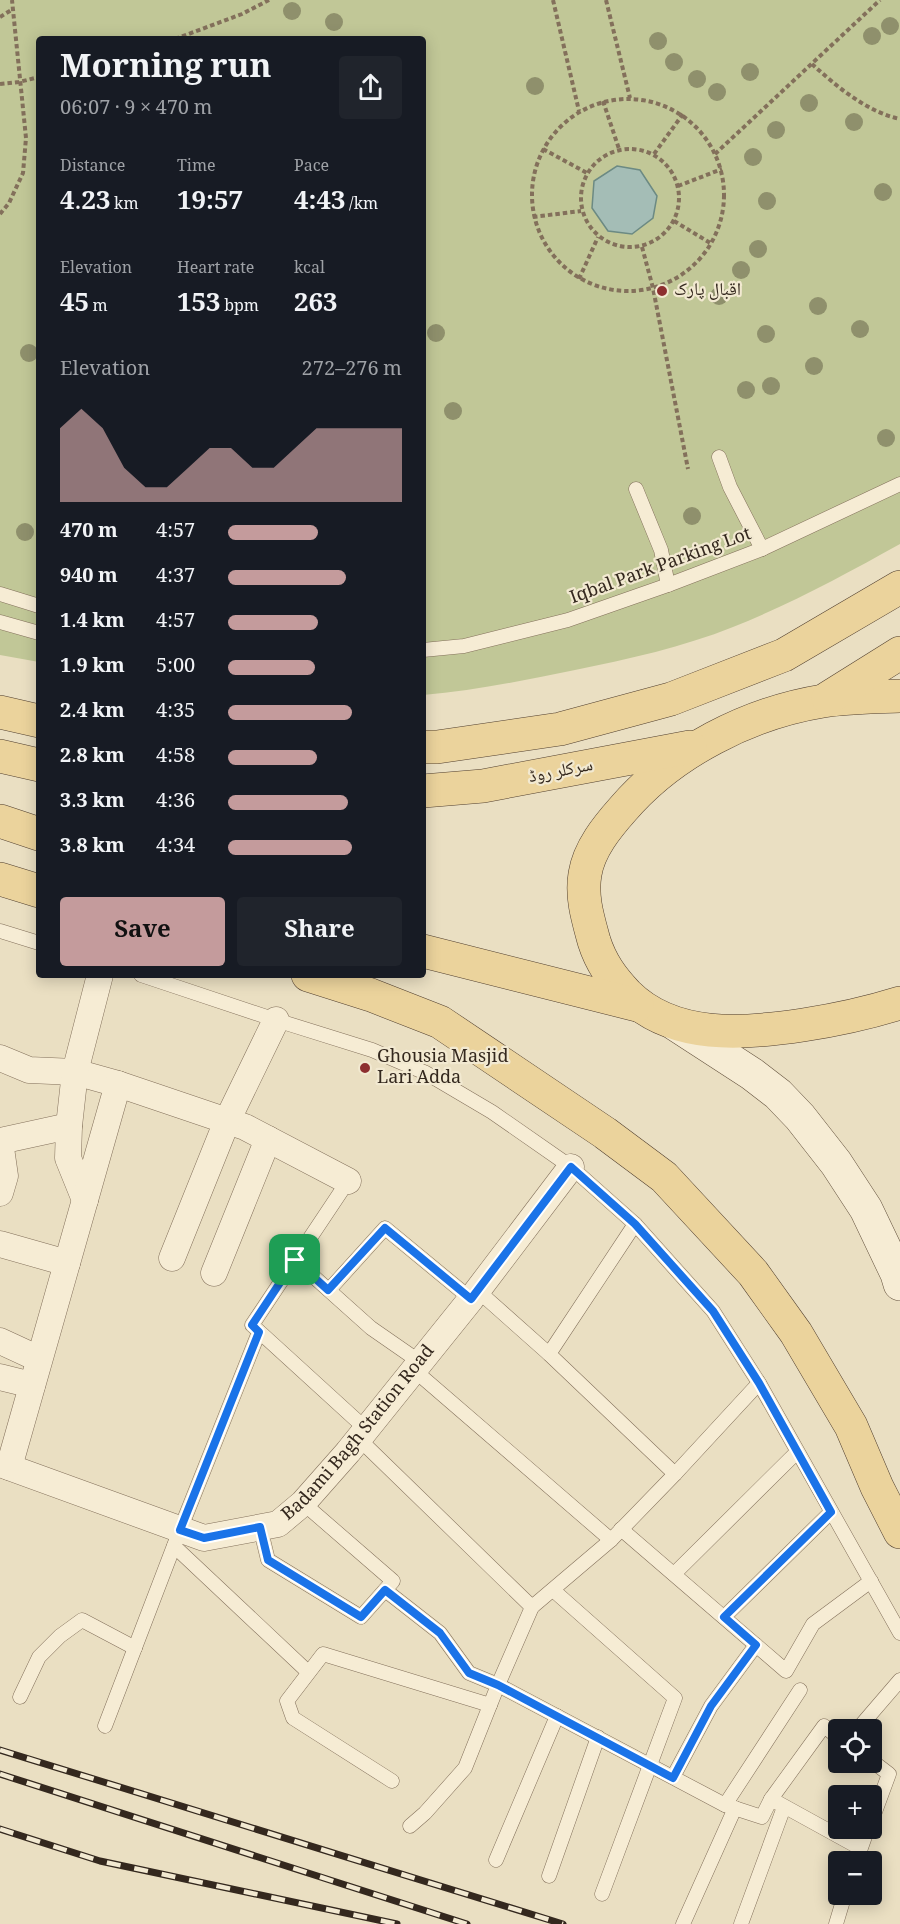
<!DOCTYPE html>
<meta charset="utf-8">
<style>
:root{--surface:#171b24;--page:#20242c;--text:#f1f3f6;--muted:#9ea1a6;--accent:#c49b9c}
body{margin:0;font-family:Georgia,"Noto Naskh Arabic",serif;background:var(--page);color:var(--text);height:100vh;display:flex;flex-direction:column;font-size:22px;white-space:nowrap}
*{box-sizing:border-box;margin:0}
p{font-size:20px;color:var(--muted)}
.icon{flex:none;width:33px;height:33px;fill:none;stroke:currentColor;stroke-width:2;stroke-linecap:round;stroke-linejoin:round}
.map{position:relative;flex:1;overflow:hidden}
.details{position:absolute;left:36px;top:36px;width:390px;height:942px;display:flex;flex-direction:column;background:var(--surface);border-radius:6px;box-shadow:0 3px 15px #0003}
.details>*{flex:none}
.tools{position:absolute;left:828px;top:1719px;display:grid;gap:12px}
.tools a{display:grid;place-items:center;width:54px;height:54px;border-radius:6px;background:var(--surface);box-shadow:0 3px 15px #0003;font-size:30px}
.pin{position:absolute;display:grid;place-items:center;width:51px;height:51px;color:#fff;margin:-26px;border-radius:12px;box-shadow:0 3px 9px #0006}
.round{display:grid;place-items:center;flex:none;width:63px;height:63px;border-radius:6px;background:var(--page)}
.overview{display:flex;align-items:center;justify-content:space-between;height:102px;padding:0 24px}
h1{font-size:33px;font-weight:800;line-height:45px}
.stats{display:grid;grid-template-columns:repeat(3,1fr);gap:9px;height:102px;padding:6px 24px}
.stats div{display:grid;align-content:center}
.stats b{font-size:26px;font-weight:800}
.stats small{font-size:16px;font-weight:400}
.stats p{font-size:16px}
.chart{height:168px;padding:12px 24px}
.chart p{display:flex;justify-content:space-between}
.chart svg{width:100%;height:108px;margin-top:6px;fill:var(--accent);opacity:.7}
.primary-button{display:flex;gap:12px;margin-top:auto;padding:12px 24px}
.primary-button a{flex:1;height:69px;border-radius:6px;background:var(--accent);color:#111;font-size:24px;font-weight:800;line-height:69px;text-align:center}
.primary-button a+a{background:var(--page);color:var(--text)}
ul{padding:0 24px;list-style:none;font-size:20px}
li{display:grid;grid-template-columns:96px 72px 1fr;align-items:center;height:45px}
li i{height:15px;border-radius:8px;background:var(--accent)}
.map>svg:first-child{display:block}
</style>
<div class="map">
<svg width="900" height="1924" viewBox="0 0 900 1924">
<rect width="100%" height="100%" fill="#eadfc2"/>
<path fill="#c1c797" d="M0 0H900V544C846 574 791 604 733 627 683 647 629 659 575 670 525 680 474 691 423 695V39H39V662L0 655Z"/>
<polygon fill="#a4bdb6" stroke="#6c8a83" stroke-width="1.5" points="617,166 640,170 657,196 653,218 632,234 608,231 592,208 594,181"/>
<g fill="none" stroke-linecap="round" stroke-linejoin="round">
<defs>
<g id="service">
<polyline points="719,457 730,487 762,549"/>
<polyline points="636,489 661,550 668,585"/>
<polyline points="0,594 39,606"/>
<polyline points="0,622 39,633"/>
<polyline points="423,650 464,646 568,620 668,585 762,549 900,484"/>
<polyline points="0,931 39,943"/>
<polyline points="141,975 276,1020 372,1050 426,1073 492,1112 571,1167 635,1224 713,1311 759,1383 900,1633"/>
<polyline points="348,1181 252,1325 366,1429"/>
<polyline points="295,1260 371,1328 420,1362"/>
<polyline points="329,1290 385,1228 471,1299"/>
<polyline points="477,1290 549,1354 675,1474"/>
<polyline points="549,1354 635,1224"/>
<polyline points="414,1370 611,1540"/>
<polyline points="359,1439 532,1607"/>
<polyline points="260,1527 268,1560 361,1617 393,1581 303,1503"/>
<polyline points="621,1529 786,1671 813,1624 871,1581"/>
<polyline points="174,1546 308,1672"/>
<polyline points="674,1574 797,1452"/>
<polyline points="385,1590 440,1633 469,1673 498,1685 725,1805 762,1817 771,1799 860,1848"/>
<polyline points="553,1590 675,1698 602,1894"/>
<polyline points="724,1617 831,1512"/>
<polyline points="20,1697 39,1657 60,1636 82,1620 135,1648"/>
<polyline points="105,1726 180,1530 259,1332"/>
<polyline points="857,1730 900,1680"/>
<polyline points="872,1761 889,1774 872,1820"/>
<polyline points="673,1777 711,1706 756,1645"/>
<polyline points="392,1781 293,1718 287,1701 323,1654 490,1705"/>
<polyline points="771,1799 824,1726 838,1737"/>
<polyline points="725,1805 800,1690"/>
<polyline points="410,1826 425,1813 465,1768 498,1685 532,1607 611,1540 675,1474 759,1383"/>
<polyline points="496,1860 557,1716"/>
<polyline points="856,1862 868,1828"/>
<polyline points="549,1876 598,1737"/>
<polyline points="683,1924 735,1808"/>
<polyline points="741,1924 784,1807"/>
<polyline points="836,1924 845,1894"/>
</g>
<g id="minor">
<polyline points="0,1058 29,1070 75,1072 118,1084 245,1127 348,1181"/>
<polyline points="0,1141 69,1126"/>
<polyline points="0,1193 5,1176 0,1141"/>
<polyline points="85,1200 68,1158 69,1126 75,1072 100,975"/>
<polyline points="0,1244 67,1263"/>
<polyline points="172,1258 227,1121 276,1020"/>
<polyline points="214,1273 268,1139"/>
<polyline points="0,1341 39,1359"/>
<polyline points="0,1377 32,1385"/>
<path id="s1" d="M0 1464 204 1538 278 1524 303 1503 348 1452 471 1299 571 1167"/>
<polyline points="9,1467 118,1084"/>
</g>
<polyline id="secondary" points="675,1024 752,1074 778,1094 800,1117 836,1163 866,1209 897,1274 900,1284"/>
<g id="primary">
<path d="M900 696C874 697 848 697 823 701 749 713 672 752 623 809 607 827 589 849 585 874 581 897 588 919 594 941 601 963 612 978 627 994 673 1040 744 1034 803 1025 836 1020 868 1013 900 1003"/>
<polyline points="828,698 900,653"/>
<polyline points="0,712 39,721"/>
<polyline points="423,747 437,747 560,729 671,699 784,655 900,587"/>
<polyline points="0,756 39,765"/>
<polyline points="423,791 483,786 690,747"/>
<polyline points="0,821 39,834"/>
<polyline points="0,879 39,891"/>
<polyline points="423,951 637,1005"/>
<polyline points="308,975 371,995 440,1022 605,1133 664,1177 753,1273 796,1333 851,1426 877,1487 900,1532"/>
</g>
</defs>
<use href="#service" stroke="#83705b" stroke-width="15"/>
<use href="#minor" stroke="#83705b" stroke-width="27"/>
<use href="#secondary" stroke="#64523e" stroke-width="34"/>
<use href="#primary" stroke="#513f2f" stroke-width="34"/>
<g stroke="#83705b" stroke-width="4" stroke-dasharray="4.5 3" stroke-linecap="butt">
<polyline points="553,0 579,111"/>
<polyline points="606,0 630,98"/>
<polyline points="0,17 13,9"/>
<polyline points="175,39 242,14 269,0"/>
<path d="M812 64C836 86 867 112 900 119"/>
<polyline points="0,84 19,82 39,77"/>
<circle cx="628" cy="195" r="96"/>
<polyline points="603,101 619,149"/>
<circle cx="630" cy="198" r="49"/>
<polyline points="543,149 587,173"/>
<polyline points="654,154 683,114"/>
<polyline points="715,154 880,0"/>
<polyline points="678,186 722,169"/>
<polyline points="0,214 9,203 23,173 26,138 12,0"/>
<polyline points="533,217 581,211"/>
<polyline points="674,221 712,244"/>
<polyline points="642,247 653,288 688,469"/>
<polyline points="579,279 598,237"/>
</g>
<use href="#service" stroke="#f6ecd4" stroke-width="14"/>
<use href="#minor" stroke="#f6ecd4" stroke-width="26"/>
<use href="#secondary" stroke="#f6ecd4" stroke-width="33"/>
<use href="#primary" stroke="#ebd39c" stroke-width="33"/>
<defs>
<g id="rail">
<polyline points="0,1750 563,1924"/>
<polyline points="0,1774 467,1924"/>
<polyline points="0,1829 100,1861 397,1924"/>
</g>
</defs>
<use href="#rail" stroke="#34281e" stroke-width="7"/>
<use href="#rail" stroke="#f2e9d1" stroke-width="4.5" stroke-dasharray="14" stroke-linecap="butt"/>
</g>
<g fill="#8f906c">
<circle cx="292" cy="11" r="9"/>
<circle cx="334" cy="22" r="9"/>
<circle cx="890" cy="26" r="9"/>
<circle cx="872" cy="36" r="9"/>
<circle cx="658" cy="41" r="9"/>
<circle cx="674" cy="62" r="9"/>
<circle cx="750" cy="72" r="9"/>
<circle cx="697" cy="79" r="9"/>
<circle cx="535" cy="86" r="9"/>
<circle cx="717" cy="92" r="9"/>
<circle cx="809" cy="103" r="9"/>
<circle cx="854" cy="122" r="9"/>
<circle cx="776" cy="130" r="9"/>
<circle cx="753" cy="157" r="9"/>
<circle cx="883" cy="192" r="9"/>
<circle cx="767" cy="201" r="9"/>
<circle cx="758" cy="249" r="9"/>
<circle cx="741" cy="270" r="9"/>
<circle cx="719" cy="296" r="9"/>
<circle cx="818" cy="306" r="9"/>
<circle cx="860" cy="329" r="9"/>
<circle cx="436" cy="333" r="9"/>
<circle cx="766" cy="334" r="9"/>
<circle cx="29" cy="353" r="9"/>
<circle cx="814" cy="366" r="9"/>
<circle cx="771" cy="386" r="9"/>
<circle cx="746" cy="390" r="9"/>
<circle cx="453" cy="411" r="9"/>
<circle cx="886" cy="438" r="9"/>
<circle cx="692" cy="516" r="9"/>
<circle cx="25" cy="532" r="9"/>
</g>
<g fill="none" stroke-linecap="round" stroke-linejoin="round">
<defs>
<polygon id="route" points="571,1167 635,1224 713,1311 759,1383 831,1512 724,1617 756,1645 711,1706 673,1778 498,1685 469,1673 440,1633 385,1590 361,1617 268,1560 260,1527 204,1538 180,1530 259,1332 252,1325 295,1260 328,1290 385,1228 471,1299"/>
</defs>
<use href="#route" stroke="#fff" stroke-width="12"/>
<use href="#route" stroke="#1a73e8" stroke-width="8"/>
</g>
<g fill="#8d2f2f" stroke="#f2e9d1" stroke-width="2">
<circle cx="662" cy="291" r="6"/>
<circle cx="365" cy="1068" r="6"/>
</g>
<g text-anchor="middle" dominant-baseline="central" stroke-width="4.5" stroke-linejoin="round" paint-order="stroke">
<g font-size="18" fill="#34281e" stroke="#f2e9d1" text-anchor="start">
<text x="674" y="291">اقبال پارک</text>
<text x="377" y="1058">Ghousia Masjid<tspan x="377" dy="21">Lari Adda</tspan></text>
</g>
<g font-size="18" fill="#34281e" stroke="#f2e9d1">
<text transform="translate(661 567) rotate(-20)">Iqbal Park Parking Lot</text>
<text transform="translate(561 772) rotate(-11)">سرکلر روڈ</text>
<text stroke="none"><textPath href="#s1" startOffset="414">Badami Bagh Station Road</textPath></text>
</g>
</g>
</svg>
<div class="tools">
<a><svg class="icon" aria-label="locate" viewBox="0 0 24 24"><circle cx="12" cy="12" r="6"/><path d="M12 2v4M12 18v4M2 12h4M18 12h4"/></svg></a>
<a>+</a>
<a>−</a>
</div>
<div class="pin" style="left:295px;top:1260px;background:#1e9e55"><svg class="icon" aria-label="arrive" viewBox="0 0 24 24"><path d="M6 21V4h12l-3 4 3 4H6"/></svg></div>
<section class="details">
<div class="overview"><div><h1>Morning run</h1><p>06:07 · 9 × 470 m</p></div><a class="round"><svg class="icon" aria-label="share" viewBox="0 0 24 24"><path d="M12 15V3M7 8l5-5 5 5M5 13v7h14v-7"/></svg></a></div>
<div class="stats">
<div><p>Distance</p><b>4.23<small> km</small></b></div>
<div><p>Time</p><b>19:57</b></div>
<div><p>Pace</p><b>4:43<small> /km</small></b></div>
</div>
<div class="stats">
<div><p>Elevation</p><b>45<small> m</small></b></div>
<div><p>Heart rate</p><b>153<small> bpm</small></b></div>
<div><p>kcal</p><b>263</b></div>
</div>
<div class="chart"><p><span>Elevation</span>272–276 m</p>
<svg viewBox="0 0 160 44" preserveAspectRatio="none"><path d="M0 44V14L10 6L20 14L30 30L40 38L50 38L60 30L70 22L80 22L90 30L100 30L110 22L120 14L130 14L140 14L150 14L160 14V44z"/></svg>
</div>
<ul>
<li><b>470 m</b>4:57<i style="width:52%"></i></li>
<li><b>940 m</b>4:37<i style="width:68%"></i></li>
<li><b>1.4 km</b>4:57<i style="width:52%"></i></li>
<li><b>1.9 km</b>5:00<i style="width:50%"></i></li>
<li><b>2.4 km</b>4:35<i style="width:71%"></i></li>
<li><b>2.8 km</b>4:58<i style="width:51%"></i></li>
<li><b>3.3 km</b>4:36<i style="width:69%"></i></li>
<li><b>3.8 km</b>4:34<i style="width:71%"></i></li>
</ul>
<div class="primary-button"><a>Save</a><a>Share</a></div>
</section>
</div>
